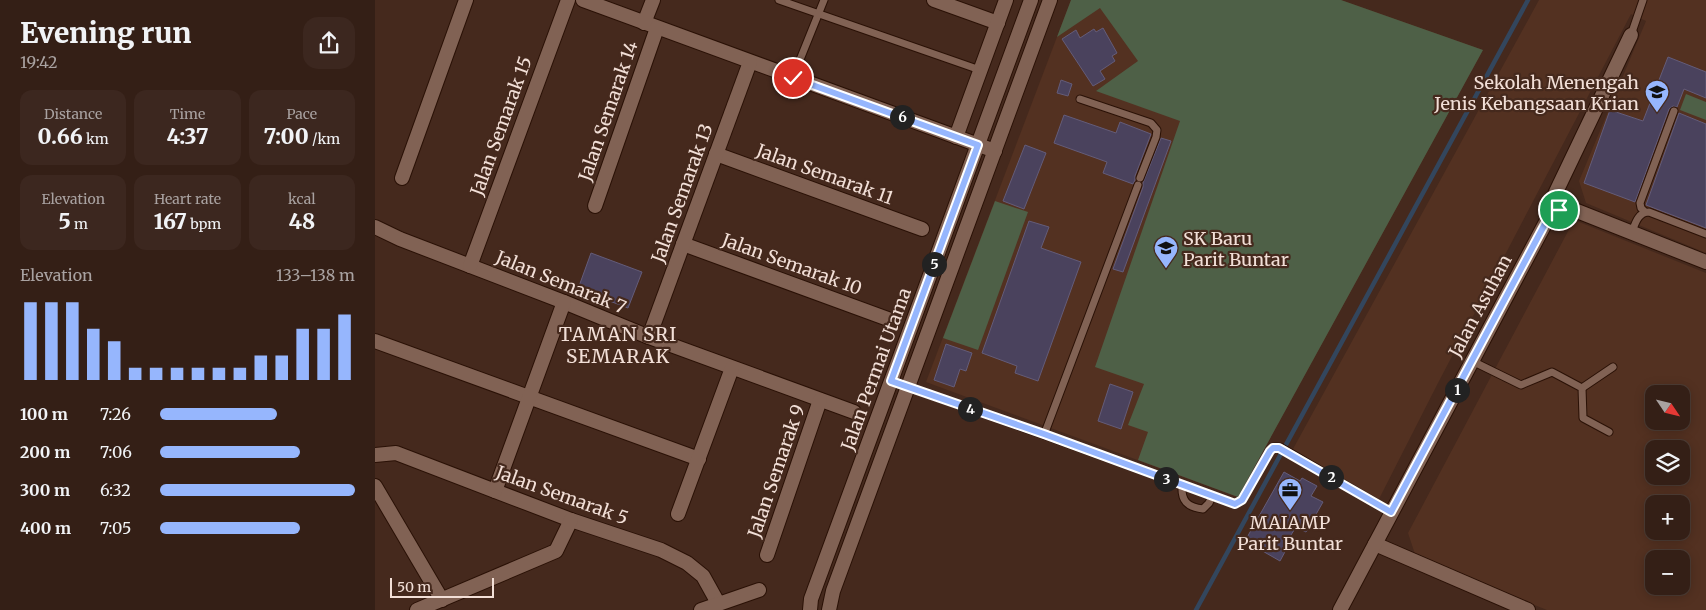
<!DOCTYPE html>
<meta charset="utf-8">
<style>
:root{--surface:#341f16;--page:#3c271f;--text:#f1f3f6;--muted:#a9a2a1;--line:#4e3d35;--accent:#96b6fd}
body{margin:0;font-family:Merriweather,serif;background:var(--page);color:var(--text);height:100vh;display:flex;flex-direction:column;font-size:19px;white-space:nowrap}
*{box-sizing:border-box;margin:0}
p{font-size:16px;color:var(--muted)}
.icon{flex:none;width:28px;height:28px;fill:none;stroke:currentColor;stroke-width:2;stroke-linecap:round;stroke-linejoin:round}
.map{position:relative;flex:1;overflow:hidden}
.sheet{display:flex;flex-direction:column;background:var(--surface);width:375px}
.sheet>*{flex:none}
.needle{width:32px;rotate:125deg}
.fabs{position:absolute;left:1270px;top:385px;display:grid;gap:10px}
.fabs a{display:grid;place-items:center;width:45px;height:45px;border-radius:10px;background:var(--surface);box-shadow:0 2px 12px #0003,0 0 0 1px var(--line);font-size:25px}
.scale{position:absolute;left:15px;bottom:12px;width:104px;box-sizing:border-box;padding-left:5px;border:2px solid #f2dfd7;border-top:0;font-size:14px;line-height:18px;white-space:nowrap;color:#f2dfd7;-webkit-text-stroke:4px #45291d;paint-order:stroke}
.pin{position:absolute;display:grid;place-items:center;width:42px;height:42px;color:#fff;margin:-21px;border:2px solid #fff;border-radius:50%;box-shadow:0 1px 5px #0007}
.km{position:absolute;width:25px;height:25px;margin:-12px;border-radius:50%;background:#222;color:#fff;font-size:14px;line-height:25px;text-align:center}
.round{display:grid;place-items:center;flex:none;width:52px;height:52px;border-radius:15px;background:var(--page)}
.overview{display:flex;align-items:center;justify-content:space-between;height:85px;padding:0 20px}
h1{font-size:28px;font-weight:800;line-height:38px}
.figures{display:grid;grid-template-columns:repeat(3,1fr);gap:8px;height:85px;padding:5px 20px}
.figures div{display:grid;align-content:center;border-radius:12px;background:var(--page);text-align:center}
.figures b{font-size:21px;font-weight:800}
.figures small{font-size:14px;font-weight:400}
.figures p{font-size:14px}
.chart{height:140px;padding:10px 20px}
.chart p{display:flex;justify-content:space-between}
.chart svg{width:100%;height:90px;margin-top:5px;stroke:var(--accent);stroke-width:6}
ul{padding:0 20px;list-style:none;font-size:16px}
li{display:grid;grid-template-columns:80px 60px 1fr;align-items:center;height:38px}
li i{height:12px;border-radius:6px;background:var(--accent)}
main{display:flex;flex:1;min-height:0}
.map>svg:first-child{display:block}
</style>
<main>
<section class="sheet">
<div class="overview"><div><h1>Evening run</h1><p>19:42</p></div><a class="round"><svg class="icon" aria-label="share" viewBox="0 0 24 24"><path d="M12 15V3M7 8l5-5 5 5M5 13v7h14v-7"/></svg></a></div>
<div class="figures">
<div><p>Distance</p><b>0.66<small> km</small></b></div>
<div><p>Time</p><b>4:37</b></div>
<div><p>Pace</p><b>7:00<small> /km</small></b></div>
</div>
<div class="figures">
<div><p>Elevation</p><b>5<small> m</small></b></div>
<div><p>Heart rate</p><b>167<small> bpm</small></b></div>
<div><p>kcal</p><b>48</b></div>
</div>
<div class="chart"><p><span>Elevation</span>133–138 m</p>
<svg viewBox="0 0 160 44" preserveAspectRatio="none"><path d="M5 44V6M15 44V6M25 44V6M35 44V19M45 44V25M55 44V38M65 44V38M75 44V38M85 44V38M95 44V38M105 44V38M115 44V32M125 44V32M135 44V19M145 44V19M155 44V12"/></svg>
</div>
<ul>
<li><b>100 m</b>7:26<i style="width:60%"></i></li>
<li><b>200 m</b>7:06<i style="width:72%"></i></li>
<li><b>300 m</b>6:32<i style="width:100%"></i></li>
<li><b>400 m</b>7:05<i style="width:72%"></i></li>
</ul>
</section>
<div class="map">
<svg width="1331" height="610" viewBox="0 0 1331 610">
<rect width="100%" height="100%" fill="#45291d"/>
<g fill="#533121" fill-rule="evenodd">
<polygon points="696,0 966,0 1108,50 863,497 551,382"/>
<polygon points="1164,0 1331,0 1331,253 1211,203 1204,181 1271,21 1256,14 1063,383 1004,499 918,449"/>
<path d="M1199 220 1331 273V610H1172L1041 557 1033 533ZM1279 394H1306V421H1279ZM1279 449H1306V476H1279ZM1279 504H1306V531H1279ZM1279 559H1306V586H1279Z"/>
</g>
<g fill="#4e6047">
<polygon points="696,0 966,0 1108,50 863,497 763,460 773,432 753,425 769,384 720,367 805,121 721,91 763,61 725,8 682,37"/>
<polygon points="1311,94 1331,102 1331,120 1305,110"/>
<polygon points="620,201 653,212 603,350 568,338"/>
</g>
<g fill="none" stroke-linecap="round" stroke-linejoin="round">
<polyline stroke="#33465d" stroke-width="4.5" points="821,610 1153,0"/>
</g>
<g fill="#4a425d" stroke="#645c79">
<polygon points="728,28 742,53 737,56 740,61 725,71 730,79 718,86 687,39 701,30 705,38 719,29 721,32"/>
<polygon points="1293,57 1331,72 1331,98 1309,89 1302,107 1298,106 1294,109 1260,202 1209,183 1235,110 1268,121"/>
<polygon points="686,80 697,84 693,96 682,93"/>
<polygon points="1304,113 1331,124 1331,228 1271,205"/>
<polygon points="689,115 741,133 745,122 776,134 760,176 760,180 758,184 728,173 732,162 679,143"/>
<polygon points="786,138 796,141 748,272 738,269 768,187 768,183"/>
<polygon points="650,145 671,153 649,209 628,201"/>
<polygon points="654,221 674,227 666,248 706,262 663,381 640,373 642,366 607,353"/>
<polygon points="216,253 267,272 253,308 203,289"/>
<polygon points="571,344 597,353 591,371 585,369 579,387 559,380"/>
<polygon points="735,384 758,392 746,429 723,421"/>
<polygon points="909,472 925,481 927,478 942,486 936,496 948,502 931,532 921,527 909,546 912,548 905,561 870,541"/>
</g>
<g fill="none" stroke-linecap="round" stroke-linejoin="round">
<defs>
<g id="service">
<polyline points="404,0 605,70"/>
<polyline points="1256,35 1268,0"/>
<polyline points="418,77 449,0"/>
<polyline points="705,99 776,123 782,130 781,137 765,178"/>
<polyline points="1270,212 1266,208 1265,203 1299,111"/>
<path d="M1257 232C1260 224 1263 212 1274 212L1331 234"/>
<polyline points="1097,361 1146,385 1177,372 1207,388 1208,418 1234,432"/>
<polyline points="516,381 669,435 860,504 867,500 895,451 898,447 905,447 1016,512"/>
<polyline points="1207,388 1238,367"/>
<polyline points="669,435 763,185"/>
<path d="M807 485C806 501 812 507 828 509L834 503 837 496"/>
</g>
<g id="minor">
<polyline points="208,0 620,151"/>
<polyline points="559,0 623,23"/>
<polyline points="269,23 278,0"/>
<polyline points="581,137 631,0"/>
<polyline points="341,154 547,229"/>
<polyline points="27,178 91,0"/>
<polyline points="220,206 282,28"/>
<polyline points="1184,210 1180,194 1256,35"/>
<polyline points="1184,210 1202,211 1331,262"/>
<polyline points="0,227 25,239 189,302 274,337 479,412"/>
<polyline points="308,244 513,319"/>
<polyline points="95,266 193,0"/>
<polyline points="274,337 375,62"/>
<polyline points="0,341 324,459"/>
<polyline points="0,455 21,453 196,520 286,550 312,563 328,576 343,603"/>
<polyline points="0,486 67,600"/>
<polyline points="120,491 189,302"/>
<polyline points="303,514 357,368"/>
<polyline points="1000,544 1153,610"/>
<polyline points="392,555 445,400"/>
<polyline points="42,610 181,551 196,520"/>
<polyline points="326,610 384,590"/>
<polyline points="965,610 1171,222 1184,210"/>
</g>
<g id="tertiary">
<polyline points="435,610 436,599 656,0"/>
<polyline points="454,610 458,591 675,0"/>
</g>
</defs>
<use href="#service" stroke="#2a1106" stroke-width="9"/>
<use href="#minor" stroke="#2a1106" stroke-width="16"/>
<use href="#tertiary" stroke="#2a1106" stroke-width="16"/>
<use href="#service" stroke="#816254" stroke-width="7"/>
<use href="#minor" stroke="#816254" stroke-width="14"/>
<use href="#tertiary" stroke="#816254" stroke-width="14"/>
</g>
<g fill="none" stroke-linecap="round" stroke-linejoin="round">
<defs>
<polyline id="route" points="418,78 603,145 516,381 669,434 860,504 867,500 895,451 898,448 904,448 1016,512 1171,222 1184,210"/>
</defs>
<use href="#route" stroke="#fff" stroke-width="10"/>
<use href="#route" stroke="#96b6fd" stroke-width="6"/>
</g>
<defs>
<symbol id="school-pin" viewBox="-11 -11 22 30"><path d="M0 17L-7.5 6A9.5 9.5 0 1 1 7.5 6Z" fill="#96b6fd" stroke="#45291d"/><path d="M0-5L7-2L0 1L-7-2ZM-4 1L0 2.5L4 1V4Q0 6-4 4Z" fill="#111"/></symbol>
<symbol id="office-pin" viewBox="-11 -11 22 30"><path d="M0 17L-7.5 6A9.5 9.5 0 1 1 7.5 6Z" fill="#96b6fd" stroke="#45291d"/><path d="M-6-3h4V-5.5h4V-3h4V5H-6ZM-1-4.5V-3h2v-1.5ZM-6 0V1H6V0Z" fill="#111"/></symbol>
</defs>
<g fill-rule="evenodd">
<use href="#school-pin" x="1268" y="78" width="28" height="38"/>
<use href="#school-pin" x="777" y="234" width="28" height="38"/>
<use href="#office-pin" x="901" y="476" width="28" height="38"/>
</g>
<g text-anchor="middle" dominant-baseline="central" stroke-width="4.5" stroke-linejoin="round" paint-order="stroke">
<g font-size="18" fill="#f2dfd7" stroke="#45291d" text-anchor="end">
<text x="1264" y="82">Sekolah Menengah<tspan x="1264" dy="21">Jenis Kebangsaan Krian</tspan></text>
<text x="808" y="238" text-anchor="start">SK Baru<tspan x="808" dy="21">Parit Buntar</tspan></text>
<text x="915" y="522" text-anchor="middle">MAIAMP<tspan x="915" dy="21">Parit Buntar</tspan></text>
</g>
<g font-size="18" fill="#f2dfd7" stroke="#45291d">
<text transform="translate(233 111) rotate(-71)">Jalan Semarak 14</text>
<text transform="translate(126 126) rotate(-70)">Jalan Semarak 15</text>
<text transform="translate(450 174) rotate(20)">Jalan Semarak 11</text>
<text transform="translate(307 193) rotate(-70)">Jalan Semarak 13</text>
<text transform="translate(417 264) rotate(20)">Jalan Semarak 10</text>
<text transform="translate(186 282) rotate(22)">Jalan Semarak 7</text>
<text transform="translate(1105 306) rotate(-62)">Jalan Asuhan</text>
<text transform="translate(501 369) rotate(-70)">Jalan Permai Utama</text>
<text transform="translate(401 471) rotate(-71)">Jalan Semarak 9</text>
<text transform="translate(187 495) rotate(20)">Jalan Semarak 5</text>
</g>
<g font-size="19" letter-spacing="1" fill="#f2dfd7" stroke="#45291d">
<text x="243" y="334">TAMAN SRI<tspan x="243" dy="22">SEMARAK</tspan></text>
</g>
</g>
</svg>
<div class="fabs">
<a><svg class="needle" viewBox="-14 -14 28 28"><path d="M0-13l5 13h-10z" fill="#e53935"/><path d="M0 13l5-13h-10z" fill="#a9a2a1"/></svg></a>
<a><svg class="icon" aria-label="layers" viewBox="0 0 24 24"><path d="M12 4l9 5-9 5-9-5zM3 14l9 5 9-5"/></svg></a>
<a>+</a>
<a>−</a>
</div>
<div class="scale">50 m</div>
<div class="pin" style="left:1184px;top:210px;background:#1e9e55"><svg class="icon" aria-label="arrive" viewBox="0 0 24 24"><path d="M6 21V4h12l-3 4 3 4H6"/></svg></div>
<div class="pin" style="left:418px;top:78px;background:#d93025"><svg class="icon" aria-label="check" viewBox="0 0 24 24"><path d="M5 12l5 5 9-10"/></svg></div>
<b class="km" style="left:1082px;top:390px">1</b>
<b class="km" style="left:956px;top:477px">2</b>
<b class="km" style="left:791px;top:479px">3</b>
<b class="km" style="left:595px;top:409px">4</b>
<b class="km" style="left:559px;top:264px">5</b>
<b class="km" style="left:527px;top:117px">6</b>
</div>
</main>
